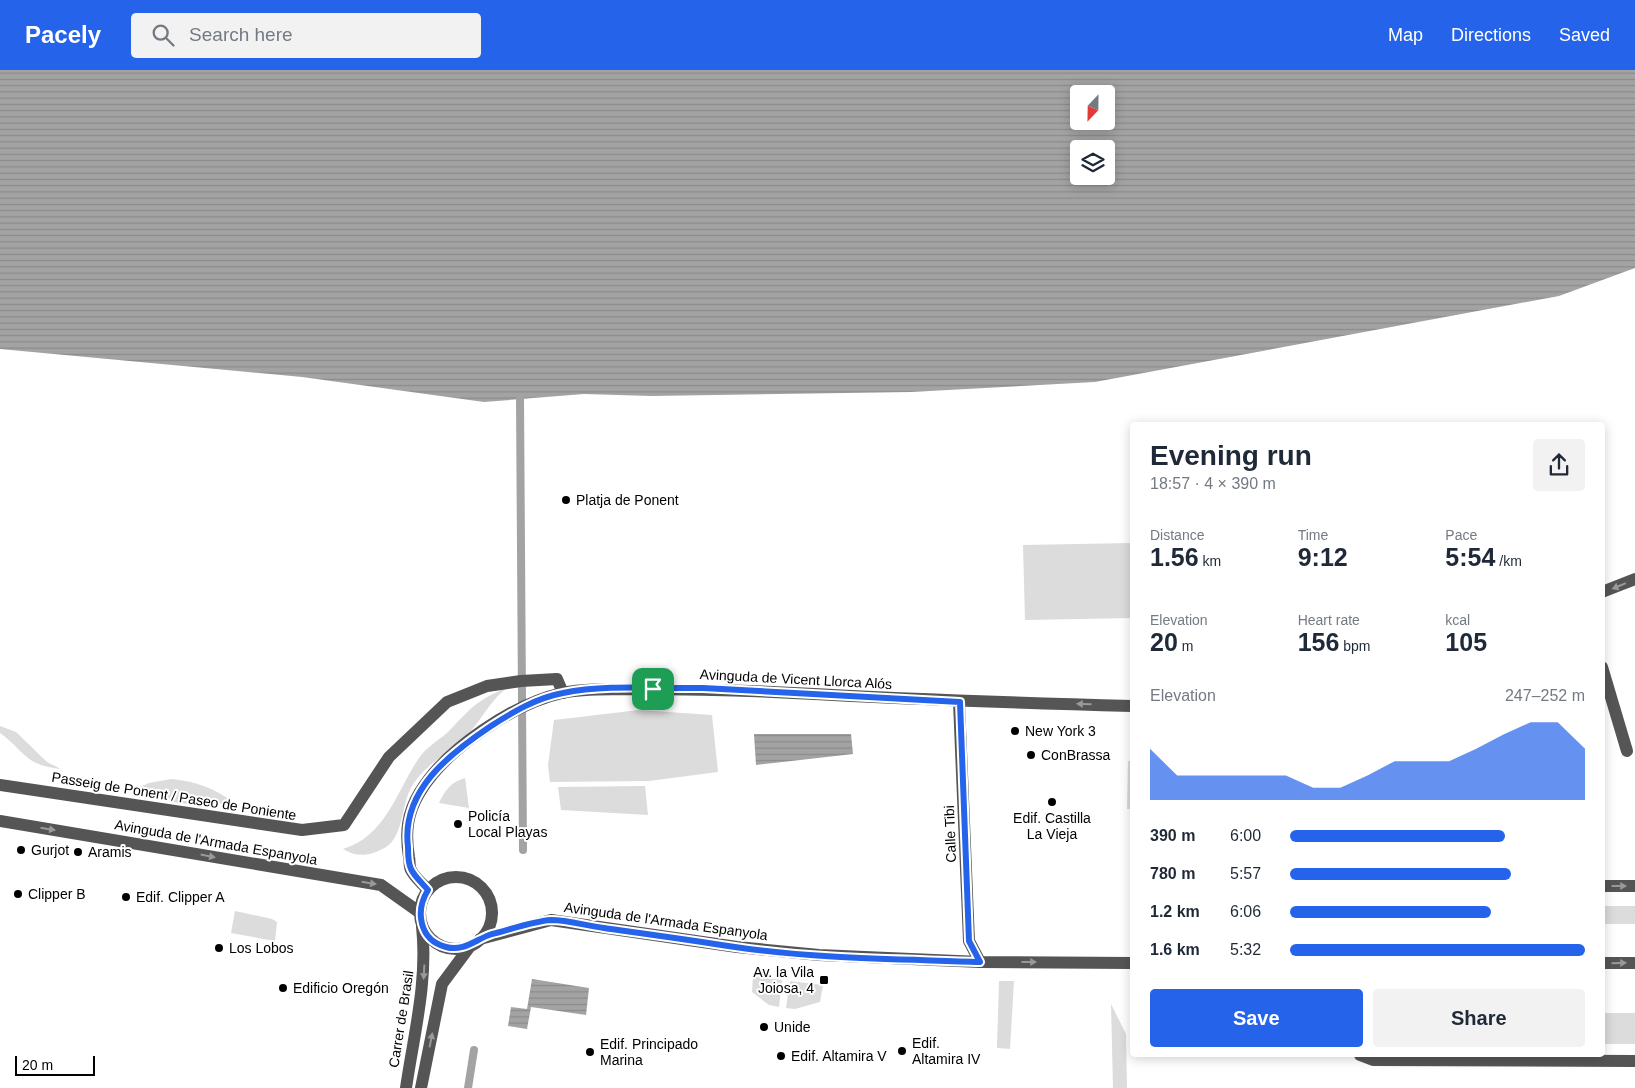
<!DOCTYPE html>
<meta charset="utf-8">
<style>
:root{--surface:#fff;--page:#f2f2f3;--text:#1f2937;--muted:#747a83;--accent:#2563eb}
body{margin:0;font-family:Helvetica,sans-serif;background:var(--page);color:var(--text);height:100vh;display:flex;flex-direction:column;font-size:19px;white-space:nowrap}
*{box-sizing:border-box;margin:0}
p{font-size:16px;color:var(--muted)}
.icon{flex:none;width:28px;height:28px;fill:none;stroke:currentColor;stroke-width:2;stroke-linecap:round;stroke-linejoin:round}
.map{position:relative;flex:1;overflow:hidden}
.panel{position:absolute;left:1130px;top:352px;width:475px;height:635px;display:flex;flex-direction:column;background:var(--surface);border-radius:5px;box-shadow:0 2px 12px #0003}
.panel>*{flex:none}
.needle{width:32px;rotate:202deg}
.controls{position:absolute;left:1070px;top:15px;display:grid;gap:10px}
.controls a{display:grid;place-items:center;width:45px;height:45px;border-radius:5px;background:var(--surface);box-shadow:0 2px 12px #0003;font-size:25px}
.scale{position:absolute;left:15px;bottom:12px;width:80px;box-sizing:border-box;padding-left:5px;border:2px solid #000;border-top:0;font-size:14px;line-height:18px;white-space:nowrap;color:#000;-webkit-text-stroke:4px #fff;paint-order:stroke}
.pin{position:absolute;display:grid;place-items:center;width:42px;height:42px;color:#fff;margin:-21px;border-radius:10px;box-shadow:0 2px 8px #0006}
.round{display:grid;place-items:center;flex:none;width:52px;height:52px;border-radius:5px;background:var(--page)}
.overview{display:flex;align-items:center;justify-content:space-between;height:85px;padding:0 20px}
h1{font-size:28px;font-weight:600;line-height:38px}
.stats{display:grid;grid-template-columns:repeat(3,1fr);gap:8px;height:85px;padding:5px 20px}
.stats div{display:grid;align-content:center}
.stats b{font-size:25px;font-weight:600}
.stats small{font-size:14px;font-weight:400}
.stats p{font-size:14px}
.chart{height:140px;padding:10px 20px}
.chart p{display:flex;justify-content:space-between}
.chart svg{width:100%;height:90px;margin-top:5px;fill:var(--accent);opacity:.7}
.button{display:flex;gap:10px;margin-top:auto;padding:10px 20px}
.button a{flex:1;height:58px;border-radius:5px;background:var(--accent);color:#fff;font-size:20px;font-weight:600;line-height:58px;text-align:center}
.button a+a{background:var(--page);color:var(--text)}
ul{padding:0 20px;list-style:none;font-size:16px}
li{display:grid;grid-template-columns:80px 60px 1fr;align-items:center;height:38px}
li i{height:12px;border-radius:6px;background:var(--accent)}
header{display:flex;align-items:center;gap:30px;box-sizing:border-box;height:70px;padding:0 25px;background:var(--accent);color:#fff}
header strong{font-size:24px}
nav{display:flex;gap:28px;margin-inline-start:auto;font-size:18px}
.search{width:350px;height:45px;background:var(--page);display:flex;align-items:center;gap:12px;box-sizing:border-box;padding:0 18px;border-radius:5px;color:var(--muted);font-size:19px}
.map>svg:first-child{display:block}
</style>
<header>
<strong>Pacely</strong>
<div class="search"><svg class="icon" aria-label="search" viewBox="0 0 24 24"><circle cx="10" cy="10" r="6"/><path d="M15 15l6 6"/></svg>Search here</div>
<nav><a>Map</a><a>Directions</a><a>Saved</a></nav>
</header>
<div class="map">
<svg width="1635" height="1018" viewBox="0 0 1635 1018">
<defs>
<pattern id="water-rules" width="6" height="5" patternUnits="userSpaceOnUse" patternTransform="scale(1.25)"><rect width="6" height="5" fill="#a3a3a3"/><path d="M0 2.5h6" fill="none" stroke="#8b8b8b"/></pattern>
</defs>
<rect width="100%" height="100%" fill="#fff"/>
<g fill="#dcdcdc">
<polygon points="1132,473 1132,548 1025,550 1023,475"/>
<path d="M508 617C491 630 484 645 471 661 452 684 422 693 409 722 402 738 402 767 386 777 371 786 357 788 343 779 386 766 396 722 419 688 427 676 440 670 450 660 473 636 476 631 508 617Z"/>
<polygon points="639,640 712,645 718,702 649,711 550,712 548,695 554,650"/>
<path d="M0 656 16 662 47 692 61 699C24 695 26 682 0 663Z"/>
<polygon points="1128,691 1132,691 1132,739 1127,739"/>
<path d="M465 708 469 738 439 733C445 720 451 712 465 708Z"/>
<path d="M171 709C194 711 215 718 234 733 199 736 168 736 135 719L149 713Z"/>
<polygon points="645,716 648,745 561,740 558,717"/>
<rect x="1603" y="836" width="32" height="18"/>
<polygon points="235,841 272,849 277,852 275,871 231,863"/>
<polygon points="753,906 782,910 779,937 769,935 752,922"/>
<polygon points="790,911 823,915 820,932 795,939 786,938"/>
<polygon points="999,911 1014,911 1010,979 997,978"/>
<polygon points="1111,934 1126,964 1127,1018 1113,1018"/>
<polygon points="1602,943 1635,943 1635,974 1603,974"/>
</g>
<g fill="url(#water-rules)" fill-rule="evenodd">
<path d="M0 0H1635V198L1559 226 1095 312 911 322 651 326 584 324 484 332 302 307 0 279ZM1079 24H1106V51H1079ZM1079 79H1106V106H1079Z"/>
<polygon points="754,664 851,664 853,684 756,695"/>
<polygon points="532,909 589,918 586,945 531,937 527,959 508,956 511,937 527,939"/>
</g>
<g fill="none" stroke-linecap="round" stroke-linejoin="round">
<g stroke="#a3a3a3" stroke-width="8">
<polyline points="520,329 523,780"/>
<polyline points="468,1018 474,980"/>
</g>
<g stroke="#555" stroke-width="12">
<polyline points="1602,522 1635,509"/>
<polyline points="1602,597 1627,681"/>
<polyline points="959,632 969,871 980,892"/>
<polyline points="0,715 302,760 344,755 389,687 447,632 487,616 521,611 557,609 563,623"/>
<polyline points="0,751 381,815 419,842"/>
<circle cx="456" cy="843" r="36"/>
<polyline points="1602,816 1635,816"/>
<path d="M428 820C423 814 414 807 411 800 409 797 410 791 409 787 405 763 407 743 420 722 446 679 513 634 562 623 585 618 611 620 634 619 688 619 740 620 793 623 906 629 1019 633 1132 636"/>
<polyline points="480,869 551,850 737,877 819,885 980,892 1132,893"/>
<polyline points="1602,893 1635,893"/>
<polyline points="1360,985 1373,990 1635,991"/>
<path d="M406 1018C414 963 428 912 422 856"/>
<polyline points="421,1018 442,914 471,875"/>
</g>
</g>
<defs><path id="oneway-solid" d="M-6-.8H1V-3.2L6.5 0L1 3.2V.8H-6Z" transform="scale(1.25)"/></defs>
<g fill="#999">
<use href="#oneway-solid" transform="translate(1619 516) rotate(157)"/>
<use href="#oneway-solid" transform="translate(1084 634) rotate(-179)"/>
<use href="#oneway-solid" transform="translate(48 759) rotate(9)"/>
<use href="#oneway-solid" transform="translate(208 786) rotate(11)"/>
<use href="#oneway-solid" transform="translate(369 813) rotate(9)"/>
<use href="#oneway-solid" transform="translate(1619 816)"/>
<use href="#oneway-solid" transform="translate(1029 892)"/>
<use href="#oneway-solid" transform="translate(1619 893) rotate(-1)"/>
<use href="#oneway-solid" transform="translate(424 902) rotate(93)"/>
<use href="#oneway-solid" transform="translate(431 970) rotate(-79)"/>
</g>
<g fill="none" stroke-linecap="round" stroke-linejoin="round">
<defs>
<path id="route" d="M703 618 960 632 969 871 980 892C899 889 815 889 735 877 691 870 647 864 604 858 587 856 568 850 551 850 535 851 508 860 492 864 476 869 464 882 446 877 419 870 415 841 428 820 423 814 414 806 411 799 408 793 408 784 408 777 401 721 449 684 491 656 513 642 536 628 563 623 606 614 659 619 703 618Z"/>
</defs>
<use href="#route" stroke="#fff" stroke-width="10"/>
<use href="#route" stroke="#2563eb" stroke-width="6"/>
</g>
<g fill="#000" stroke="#fff" stroke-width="2">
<circle cx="566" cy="430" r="5"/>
<circle cx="1015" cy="661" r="5"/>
<circle cx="1031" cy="685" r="5"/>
<circle cx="1052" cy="732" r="5"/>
<circle cx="458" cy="754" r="5"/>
<circle cx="21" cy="780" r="5"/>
<circle cx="78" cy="782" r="5"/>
<circle cx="18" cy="824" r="5"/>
<circle cx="126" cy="827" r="5"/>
<circle cx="219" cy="878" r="5"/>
<rect x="819" y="905" width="10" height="10" rx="2.5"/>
<circle cx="283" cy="918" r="5"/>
<circle cx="764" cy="957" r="5"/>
<circle cx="902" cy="981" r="5"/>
<circle cx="590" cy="982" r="5"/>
<circle cx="781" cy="986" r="5"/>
</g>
<g text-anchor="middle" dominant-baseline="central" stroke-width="4" stroke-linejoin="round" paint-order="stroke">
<g font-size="14" fill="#000" stroke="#fff" text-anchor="start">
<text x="576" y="430">Platja de Ponent</text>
<text x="1025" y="661">New York 3</text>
<text x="1041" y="685">ConBrassa</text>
<text x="468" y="746">Policía<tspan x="468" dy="16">Local Playas</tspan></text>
<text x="1052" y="748" text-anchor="middle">Edif. Castilla<tspan x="1052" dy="16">La Vieja</tspan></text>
<text x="31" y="780">Gurjot</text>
<text x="88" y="782">Aramis</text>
<text x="28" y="824">Clipper B</text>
<text x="136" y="827">Edif. Clipper A</text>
<text x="229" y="878">Los Lobos</text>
<text x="814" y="902" text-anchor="end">Av. la Vila<tspan x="814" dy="16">Joiosa, 4</tspan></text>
<text x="293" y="918">Edificio Oregón</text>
<text x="774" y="957">Unide</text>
<text x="912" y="973">Edif.<tspan x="912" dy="16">Altamira IV</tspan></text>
<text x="600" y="974">Edif. Principado<tspan x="600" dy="16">Marina</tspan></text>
<text x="791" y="986">Edif. Altamira V</text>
</g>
<g font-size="14" fill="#000" stroke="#fff">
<text transform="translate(796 609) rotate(3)">Avinguda de Vicent Llorca Alós</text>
<text transform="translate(174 726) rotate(9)">Passeig de Ponent / Paseo de Poniente</text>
<text transform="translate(950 764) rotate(-92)">Calle Tibi</text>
<text transform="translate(216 772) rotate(10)">Avinguda de l'Armada Espanyola</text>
<text transform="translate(666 851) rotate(8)">Avinguda de l'Armada Espanyola</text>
<text transform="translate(401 949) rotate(-81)">Carrer de Brasil</text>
</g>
</g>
</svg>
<div class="controls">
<a><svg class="needle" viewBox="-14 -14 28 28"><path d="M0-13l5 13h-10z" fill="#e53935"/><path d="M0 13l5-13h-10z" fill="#747a83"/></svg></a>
<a><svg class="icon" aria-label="layers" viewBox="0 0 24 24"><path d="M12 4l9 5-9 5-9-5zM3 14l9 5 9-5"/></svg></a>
</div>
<div class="scale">20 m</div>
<div class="pin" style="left:653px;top:619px;background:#1e9e55"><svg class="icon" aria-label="arrive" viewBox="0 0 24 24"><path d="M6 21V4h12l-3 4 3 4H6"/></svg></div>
<section class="panel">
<div class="overview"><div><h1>Evening run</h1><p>18:57 · 4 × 390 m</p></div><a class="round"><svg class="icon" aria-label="share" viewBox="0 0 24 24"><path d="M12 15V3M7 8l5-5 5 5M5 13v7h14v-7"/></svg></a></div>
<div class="stats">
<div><p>Distance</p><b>1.56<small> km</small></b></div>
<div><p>Time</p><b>9:12</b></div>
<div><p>Pace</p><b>5:54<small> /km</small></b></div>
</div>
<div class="stats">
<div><p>Elevation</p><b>20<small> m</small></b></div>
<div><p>Heart rate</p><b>156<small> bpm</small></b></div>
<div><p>kcal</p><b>105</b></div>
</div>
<div class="chart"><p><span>Elevation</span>247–252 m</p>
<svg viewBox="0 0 160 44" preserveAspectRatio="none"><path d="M0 44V19L10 32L20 32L30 32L40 32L50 32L60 38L70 38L80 32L90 25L100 25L110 25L120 19L130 12L140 6L150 6L160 19V44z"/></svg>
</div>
<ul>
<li><b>390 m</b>6:00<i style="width:73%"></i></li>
<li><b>780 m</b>5:57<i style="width:75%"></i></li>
<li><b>1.2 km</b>6:06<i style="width:68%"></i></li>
<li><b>1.6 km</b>5:32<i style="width:100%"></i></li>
</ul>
<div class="button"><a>Save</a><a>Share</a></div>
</section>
</div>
